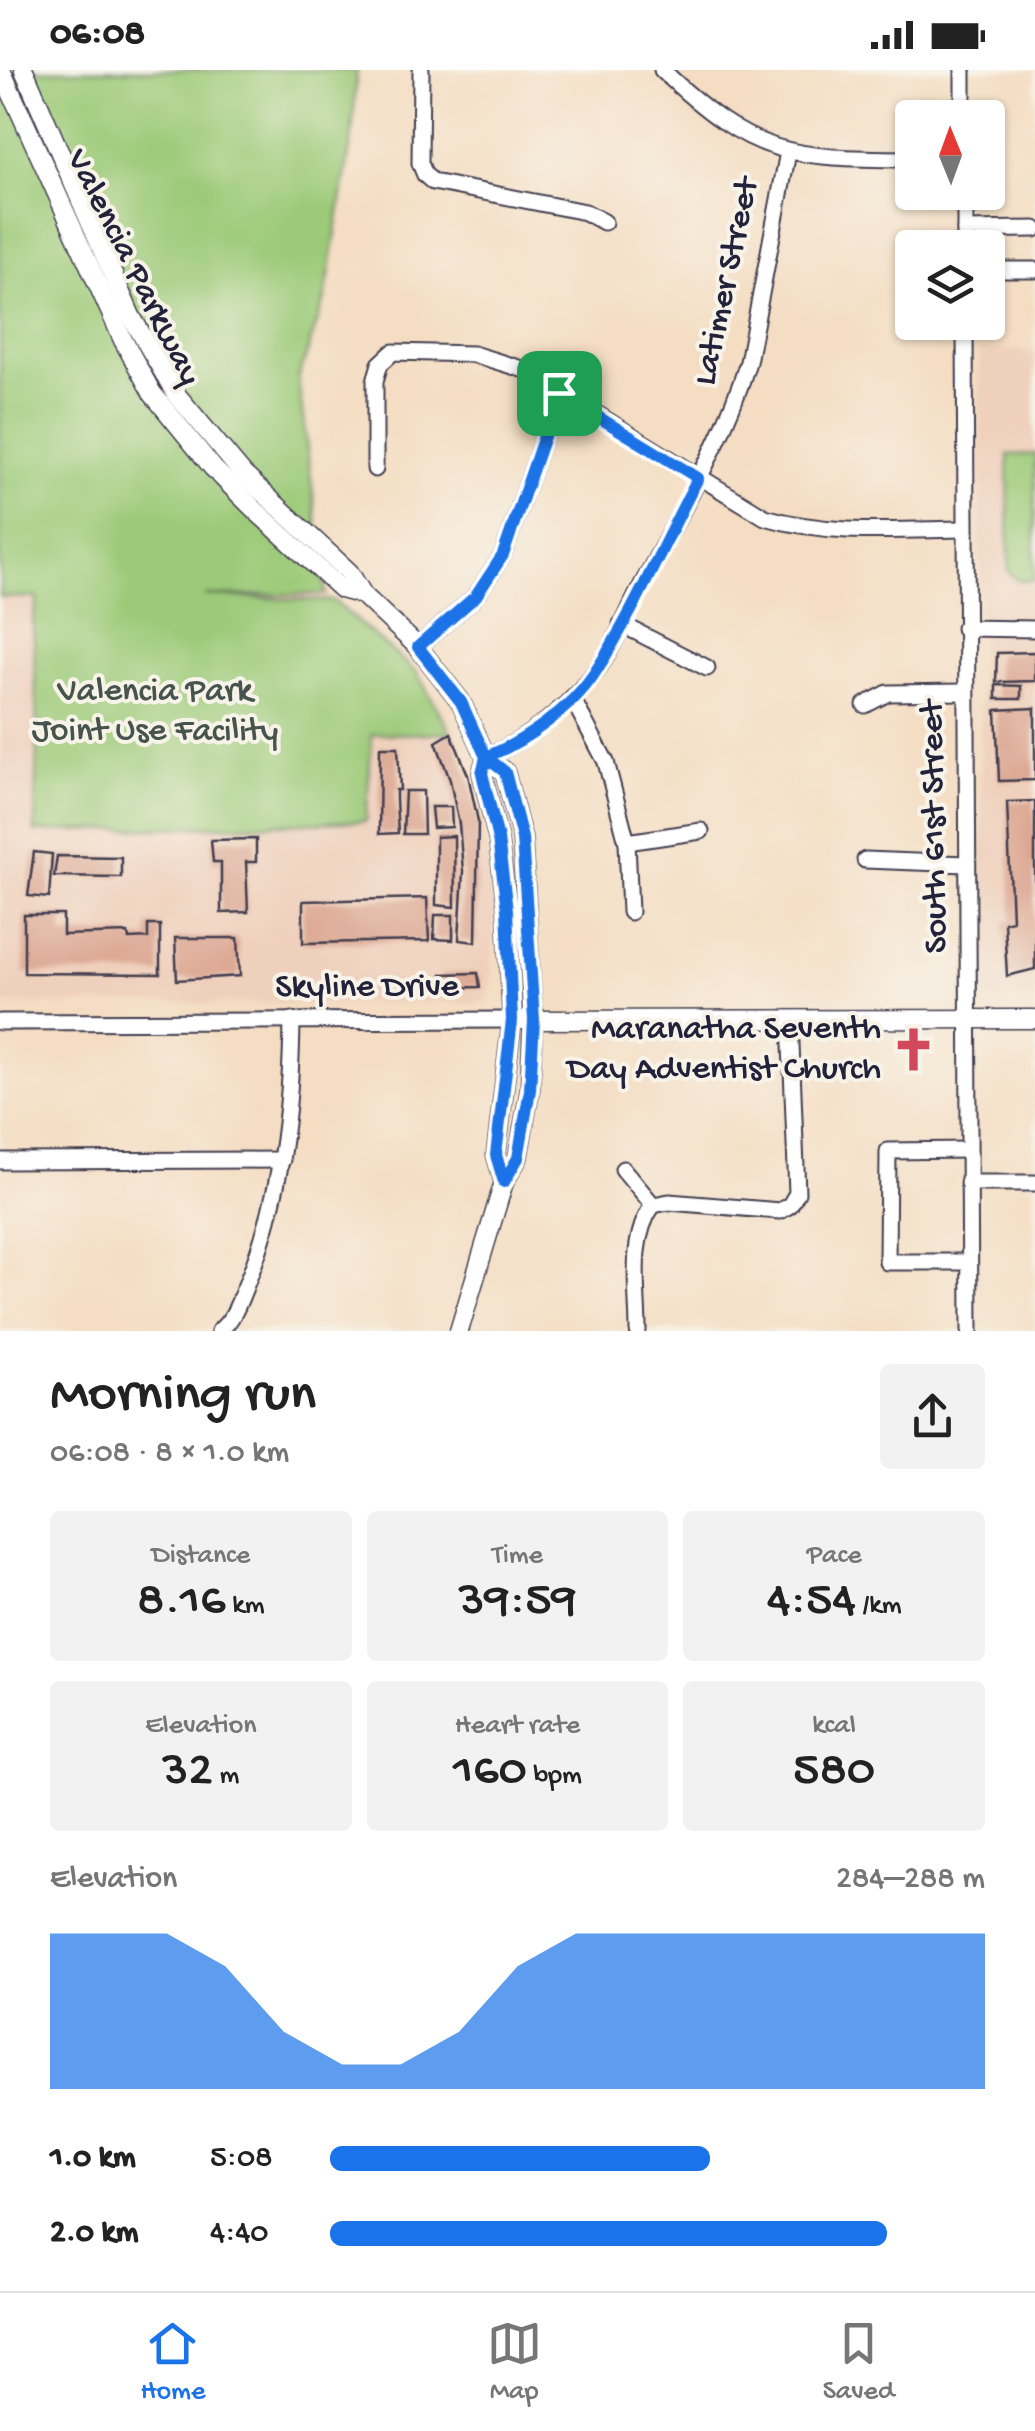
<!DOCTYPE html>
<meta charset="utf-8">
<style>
:root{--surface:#fff;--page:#f2f2f2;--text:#222;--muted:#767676;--line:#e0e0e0;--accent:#1a73e8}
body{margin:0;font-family:"Gochi Hand",sans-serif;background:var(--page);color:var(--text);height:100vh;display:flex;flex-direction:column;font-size:38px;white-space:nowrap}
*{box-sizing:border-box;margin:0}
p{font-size:32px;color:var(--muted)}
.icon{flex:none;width:55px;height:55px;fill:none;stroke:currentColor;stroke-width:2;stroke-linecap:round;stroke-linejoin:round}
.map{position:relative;height:1261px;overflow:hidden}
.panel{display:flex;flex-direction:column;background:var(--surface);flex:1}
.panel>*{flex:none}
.needle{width:65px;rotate:359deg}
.fabs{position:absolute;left:895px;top:30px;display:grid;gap:20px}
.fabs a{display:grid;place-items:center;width:110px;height:110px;border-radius:10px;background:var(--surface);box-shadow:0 2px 8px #0004;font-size:50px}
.pin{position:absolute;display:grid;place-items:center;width:85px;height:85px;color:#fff;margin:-42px;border-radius:20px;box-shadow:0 5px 15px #0006}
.round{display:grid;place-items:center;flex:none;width:105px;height:105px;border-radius:10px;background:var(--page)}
.head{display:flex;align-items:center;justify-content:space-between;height:170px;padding:0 50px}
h1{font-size:55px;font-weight:600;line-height:75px}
.metrics{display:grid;grid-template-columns:repeat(3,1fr);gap:15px;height:170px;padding:10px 50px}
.metrics div{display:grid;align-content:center;border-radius:10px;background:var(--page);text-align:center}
.metrics b{font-size:50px;font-weight:600}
.metrics small{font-size:28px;font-weight:400}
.metrics p{font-size:28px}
.chart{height:280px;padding:20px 50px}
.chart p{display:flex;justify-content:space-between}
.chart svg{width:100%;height:180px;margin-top:10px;fill:var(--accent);opacity:.7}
ul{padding:0 50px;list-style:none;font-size:32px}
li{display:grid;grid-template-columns:160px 120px 1fr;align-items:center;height:75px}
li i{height:25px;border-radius:12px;background:var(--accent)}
.status{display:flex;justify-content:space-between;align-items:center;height:70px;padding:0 50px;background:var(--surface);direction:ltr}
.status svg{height:28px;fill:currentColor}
.dock{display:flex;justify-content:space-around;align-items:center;height:140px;border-top:2px solid var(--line);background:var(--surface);font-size:28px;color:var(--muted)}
.dock a{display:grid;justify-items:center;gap:5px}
.dock .active{color:var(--accent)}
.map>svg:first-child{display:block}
</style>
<div class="status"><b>06:08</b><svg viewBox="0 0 49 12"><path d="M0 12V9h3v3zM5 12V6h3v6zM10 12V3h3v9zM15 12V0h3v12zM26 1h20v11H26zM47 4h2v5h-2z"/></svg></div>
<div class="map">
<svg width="1035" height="1261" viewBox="0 0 1035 1261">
<rect width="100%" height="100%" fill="#f7f3e8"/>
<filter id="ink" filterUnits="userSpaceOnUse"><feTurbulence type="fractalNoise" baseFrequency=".01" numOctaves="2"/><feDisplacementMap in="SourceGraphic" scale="20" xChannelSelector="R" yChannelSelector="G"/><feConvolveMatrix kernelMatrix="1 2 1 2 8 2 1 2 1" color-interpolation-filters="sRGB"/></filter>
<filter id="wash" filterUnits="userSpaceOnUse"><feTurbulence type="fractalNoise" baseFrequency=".0048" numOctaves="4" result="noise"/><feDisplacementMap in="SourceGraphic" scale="40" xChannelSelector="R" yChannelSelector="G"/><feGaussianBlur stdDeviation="2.25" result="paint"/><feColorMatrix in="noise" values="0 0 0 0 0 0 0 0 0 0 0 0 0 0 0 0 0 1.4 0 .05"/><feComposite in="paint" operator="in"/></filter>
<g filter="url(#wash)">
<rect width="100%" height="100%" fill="#f4ddc2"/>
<g fill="#efd0bc">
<polygon points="979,280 1035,281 1035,929 982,929"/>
<polygon points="326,524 406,588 448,647 481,735 495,839 489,932 0,934 0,527"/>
</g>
<g fill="#9cca78" stroke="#5f765a" stroke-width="2.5">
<polygon points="0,0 357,0 352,65 325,229 298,309 326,524 205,526 334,531 417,603 451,663 372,664 366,751 35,762 37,656 33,548 38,528 0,527"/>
<polygon points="1035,384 1035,510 1018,511 1009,501 1008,385"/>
</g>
<g id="blocks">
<g fill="#dda994">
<polygon points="1035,582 1035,611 996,612 997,583"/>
<polygon points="996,615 1021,616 1021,629 996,629"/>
<polygon points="1035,638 1035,710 999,711 996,640"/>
<polygon points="451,663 468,705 478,751 476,872 459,870 463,801 459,754 450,710 436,672"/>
<polygon points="380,677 398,677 400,720 396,720 396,730 398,763 379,764"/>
<polygon points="405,721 423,721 424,764 403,764"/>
<polygon points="1035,731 1035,899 1007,906 1004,852 1012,850 1007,732"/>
<polygon points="431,737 451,737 452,757 433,758"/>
<polygon points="454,766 455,837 436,835 436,767"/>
<polygon points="256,769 256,792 246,792 248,842 221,843 221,792 213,792 211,770"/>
<polygon points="34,782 52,784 49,828 28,826"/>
<polygon points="57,786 121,787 121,807 54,806"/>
<polygon points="427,828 429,871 303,873 303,831"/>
<polygon points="24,845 63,845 63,865 128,863 129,869 148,868 148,855 160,855 160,904 24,903"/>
<polygon points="435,845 453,845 453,870 434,869"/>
<polygon points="175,868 238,868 240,906 177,910"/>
<polygon points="478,903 480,917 443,918 442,904"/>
</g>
</g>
</g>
<g filter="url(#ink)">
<use href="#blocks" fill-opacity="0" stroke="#423e4f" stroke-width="2.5"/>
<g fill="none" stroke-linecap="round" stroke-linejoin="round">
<defs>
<g id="minor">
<polyline points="421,0 420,93 425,105 433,112 585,142 604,152"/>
<path d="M662 0C755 88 789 88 912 89"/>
<polyline points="963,0 963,48"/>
<polyline points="965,160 1035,159"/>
<polyline points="965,178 965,122"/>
<polyline points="988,200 1035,200"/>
<polyline points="965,252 970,1261"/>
<path d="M375 399V311L380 294 393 282 473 284 525 300 765 447C829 466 898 460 964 459"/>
<polyline points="621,554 707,598"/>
<polyline points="964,558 1035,559"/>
<polyline points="418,577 476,526 503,485 559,323"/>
<polyline points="572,628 606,692 627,772 630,842"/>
<polyline points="865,635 888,623 964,622"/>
<path d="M486 687C524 672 563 641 590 609 612 583 626 545 642 515 680 443 724 370 748 292L788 82"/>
<polyline points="627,772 701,761"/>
<polyline points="865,790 966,794"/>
<polyline points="0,952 512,950"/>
<polyline points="0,1091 282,1090"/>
<polyline points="623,1099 653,1135 669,1132 780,1141 790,1135 797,1123 790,949"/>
<polyline points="968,1113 1035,1113"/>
<polyline points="968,1192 887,1192 888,1081 968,1080"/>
<path d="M219 1261C234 1249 239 1232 246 1215 281 1130 291 1041 292 950"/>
<path d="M638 1261C638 1220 628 1170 653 1135"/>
</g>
<g id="major">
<polyline points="1,0 123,270 152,323 213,398 254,439 341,519 363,525"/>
<polyline points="24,0 131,246 176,324 243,404 349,502 363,525 418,577 461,632 486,687 482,703 498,769 507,839 512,950 496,1085 504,1112"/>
<polyline points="522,950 1035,949"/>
<polyline points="459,1261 504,1112 518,1088 530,1019 533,950 522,768 505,702 486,687"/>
</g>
</defs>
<use href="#minor" stroke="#423e4f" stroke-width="19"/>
<use href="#major" stroke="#423e4f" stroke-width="21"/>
<use href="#minor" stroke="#fff" stroke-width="15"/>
<use href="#major" stroke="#fff" stroke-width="18"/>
</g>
</g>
<g fill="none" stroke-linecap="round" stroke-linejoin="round" filter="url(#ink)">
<defs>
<path id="route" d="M559 323 503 485 476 526 418 577 461 632 486 687 482 703 498 769 507 840 511 926 512 950 496 1085 504 1112 518 1088 530 1020 534 950 522 768 505 702 486 687C524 672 571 639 594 604 634 543 664 472 698 408L559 323"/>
</defs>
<use href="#route" stroke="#fff" stroke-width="20"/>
<use href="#route" stroke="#1a73e8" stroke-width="12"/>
</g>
<defs>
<symbol id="church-bare" viewBox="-9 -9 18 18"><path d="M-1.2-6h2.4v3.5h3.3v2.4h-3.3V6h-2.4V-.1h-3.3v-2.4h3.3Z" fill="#d1495b" stroke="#f7f3e8" stroke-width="2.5" paint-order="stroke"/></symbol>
</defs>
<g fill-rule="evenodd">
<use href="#church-bare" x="882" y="948" width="63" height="63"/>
</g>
<g text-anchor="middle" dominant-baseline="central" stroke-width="8" stroke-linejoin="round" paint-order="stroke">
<g font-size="35" fill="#22223b" stroke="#f7f3e8">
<text transform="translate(132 198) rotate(63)">Valencia Parkway</text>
<text transform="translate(728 212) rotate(-78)">Latimer Street</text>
<text transform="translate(936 757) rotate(-91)">South 61st Street</text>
<text x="367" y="918">Skyline Drive</text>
</g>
<g font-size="35" fill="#47544d" stroke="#f7f3e8">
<text x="155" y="622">Valencia Park<tspan x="155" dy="40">Joint Use Facility</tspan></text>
</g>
<g font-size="35" fill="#22223b" stroke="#f7f3e8" text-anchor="end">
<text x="881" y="960">Maranatha Seventh<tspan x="881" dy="40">Day Adventist Church</tspan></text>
</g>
</g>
</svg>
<div class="fabs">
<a><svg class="needle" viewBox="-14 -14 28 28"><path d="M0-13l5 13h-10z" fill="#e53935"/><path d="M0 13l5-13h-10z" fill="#767676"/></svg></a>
<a><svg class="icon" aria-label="layers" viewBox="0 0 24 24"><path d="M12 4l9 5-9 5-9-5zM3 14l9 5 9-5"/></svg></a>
</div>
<div class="pin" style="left:559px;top:323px;background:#1e9e55"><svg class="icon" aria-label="arrive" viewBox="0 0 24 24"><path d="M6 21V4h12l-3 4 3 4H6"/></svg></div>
</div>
<section class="panel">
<div class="head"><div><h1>Morning run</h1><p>06:08 · 8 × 1.0 km</p></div><a class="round"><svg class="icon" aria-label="share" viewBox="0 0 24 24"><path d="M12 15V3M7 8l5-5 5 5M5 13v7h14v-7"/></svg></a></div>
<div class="metrics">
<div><p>Distance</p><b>8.16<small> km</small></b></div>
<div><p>Time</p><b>39:59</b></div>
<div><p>Pace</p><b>4:54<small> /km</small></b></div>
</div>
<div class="metrics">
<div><p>Elevation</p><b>32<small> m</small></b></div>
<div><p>Heart rate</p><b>160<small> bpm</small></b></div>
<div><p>kcal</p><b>580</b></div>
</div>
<div class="chart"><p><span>Elevation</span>284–288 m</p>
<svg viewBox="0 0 160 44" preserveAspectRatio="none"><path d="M0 44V6L10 6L20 6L30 14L40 30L50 38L60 38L70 30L80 14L90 6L100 6L110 6L120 6L130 6L140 6L150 6L160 6V44z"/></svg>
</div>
<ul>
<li><b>1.0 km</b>5:08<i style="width:58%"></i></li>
<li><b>2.0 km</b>4:40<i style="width:85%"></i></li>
</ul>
</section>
<nav class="dock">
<a class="active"><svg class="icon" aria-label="home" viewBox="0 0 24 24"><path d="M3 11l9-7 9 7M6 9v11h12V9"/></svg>Home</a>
<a><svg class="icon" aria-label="map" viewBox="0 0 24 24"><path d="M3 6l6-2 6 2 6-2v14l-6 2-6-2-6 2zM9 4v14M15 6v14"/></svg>Map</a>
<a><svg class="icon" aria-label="saved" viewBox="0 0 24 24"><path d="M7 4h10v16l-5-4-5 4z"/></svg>Saved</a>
</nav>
